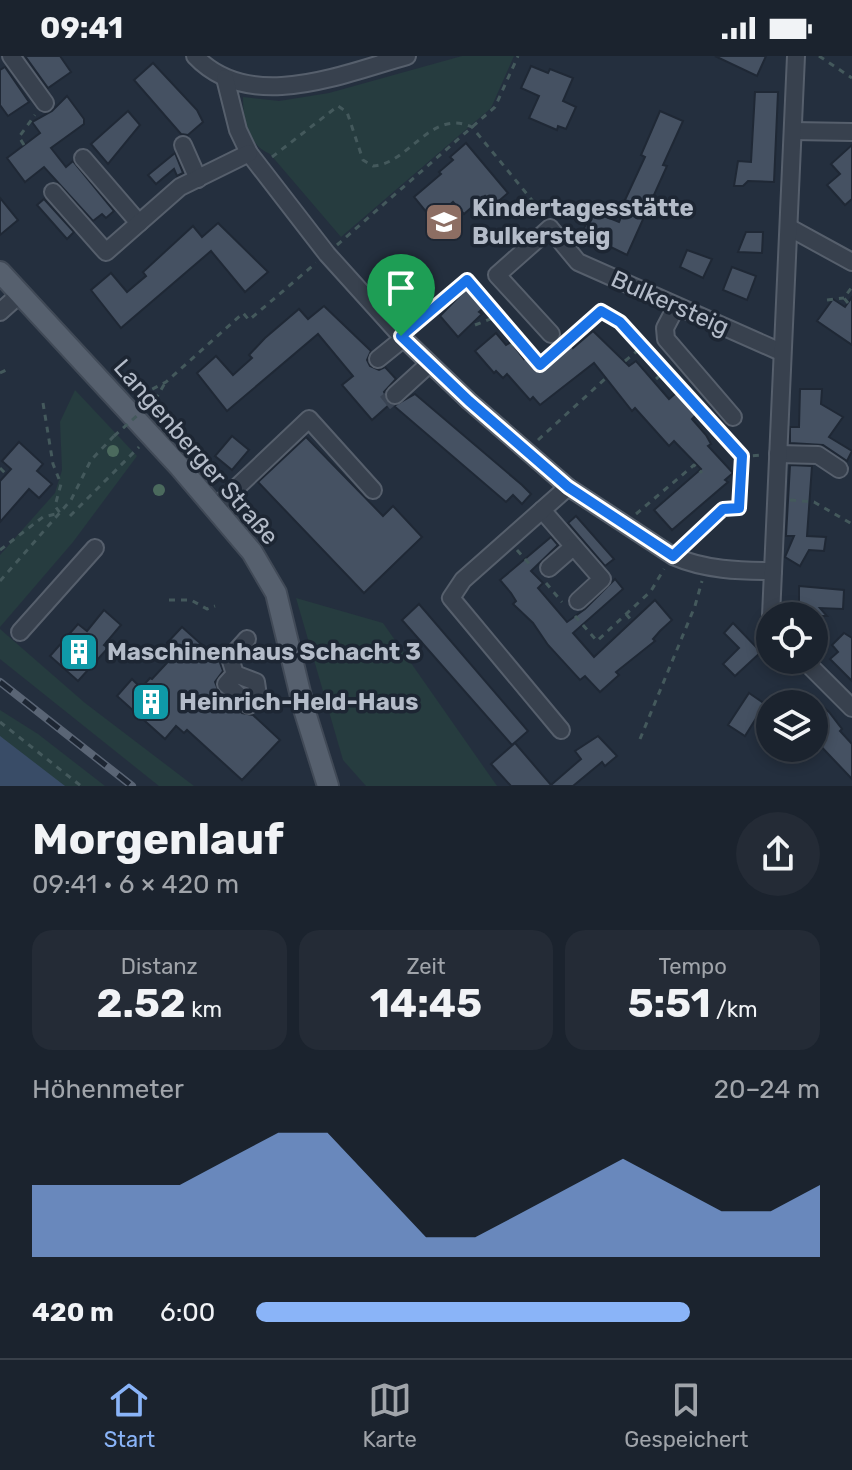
<!DOCTYPE html>
<html lang="de">
<meta charset="utf-8">
<style>
:root{--surface:#1b232e;--page:#242b36;--text:#f1f3f6;--muted:#a0a4aa;--line:#39404a;--accent:#8ab4f8}
body{margin:0;font-family:Rubik,sans-serif;background:var(--page);color:var(--text);height:100vh;display:flex;flex-direction:column;font-size:30px;white-space:nowrap}
*{box-sizing:border-box;margin:0}
p{font-size:26px;color:var(--muted)}
.icon{flex:none;width:44px;height:44px;fill:none;stroke:currentColor;stroke-width:2;stroke-linecap:round;stroke-linejoin:round}
.map{position:relative;height:730px;overflow:hidden}
.details{display:flex;flex-direction:column;background:var(--surface);flex:1}
.details>*{flex:none}
.fabs{position:absolute;left:756px;top:546px;display:grid;gap:16px}
.fabs a{display:grid;place-items:center;width:72px;height:72px;border-radius:50%;background:var(--surface);box-shadow:0 4px 12px #0003,0 0 0 2px var(--line);font-size:40px}
.pin{position:absolute;display:grid;place-items:center;width:68px;height:68px;color:#fff;margin:-82px -34px;border-radius:50% 50% 50% 0;rotate:-45deg;box-shadow:0 0 8px #0007}
.pin .icon{rotate:45deg}
.round{display:grid;place-items:center;flex:none;width:84px;height:84px;border-radius:42px;background:var(--page)}
.overview{display:flex;align-items:center;justify-content:space-between;height:136px;padding:0 32px}
h1{font-size:44px;font-weight:700;line-height:60px}
.figures{display:grid;grid-template-columns:repeat(3,1fr);gap:12px;height:136px;padding:8px 32px}
.figures div{display:grid;align-content:center;border-radius:20px;background:var(--page);text-align:center}
.figures b{font-size:40px;font-weight:700}
.figures small{font-size:22px;font-weight:400}
.figures p{font-size:22px}
.chart{height:224px;padding:16px 32px}
.chart p{display:flex;justify-content:space-between}
.chart svg{width:100%;height:144px;margin-top:8px;fill:var(--accent);opacity:.7}
ul{padding:0 32px;list-style:none;font-size:26px}
li{display:grid;grid-template-columns:128px 96px 1fr;align-items:center;height:60px}
li i{height:20px;border-radius:10px;background:var(--accent)}
.status{display:flex;justify-content:space-between;align-items:center;height:56px;padding:0 40px;background:var(--surface);direction:ltr}
.status svg{height:22px;fill:currentColor}
.menu{display:flex;justify-content:space-around;align-items:center;height:112px;border-top:2px solid var(--line);background:var(--surface);font-size:22px;color:var(--muted)}
.menu a{display:grid;justify-items:center;gap:4px}
.menu .active{color:var(--accent)}
.map>svg:first-child{display:block}
</style>
<div class="status"><b>09:41</b><svg viewBox="0 0 49 12"><path d="M0 12V9h3v3zM5 12V6h3v6zM10 12V3h3v9zM15 12V0h3v12zM26 1h20v11H26zM47 4h2v5h-2z"/></svg></div>
<div class="map">
<svg width="852" height="730" viewBox="0 0 852 730">
<rect width="100%" height="100%" fill="#242f3e"/>
<g fill="#263c3f">
<path d="M462 0H514L491 52 341 181 270 98C248 89 243 63 243 41L279 45 329 37Z"/>
<polygon points="75,334 137,400 73,486 0,571 0,499 55,437 62,414 60,366"/>
<polygon points="296,542 383,567 497,730 366,730 343,704"/>
<polygon points="0,573 85,647 194,730 159,730 0,603"/>
<polygon points="0,654 38,678 105,730 0,730"/>
</g>
<polygon fill="#394c67" points="0,680 65,730 0,730"/>
<g fill="#455162" stroke="#1f2835" stroke-width="2">
<polygon points="25,0 60,0 71,16 48,32"/>
<polygon points="715,0 766,0 757,20"/>
<polygon points="153,7 197,54 203,66 188,79 181,78 134,24"/>
<polygon points="531,10 548,17 550,13 573,22 563,45 576,51 566,73 558,70 557,74 529,62 539,40 521,32"/>
<polygon points="5,11 29,46 8,60 0,49 0,14"/>
<polygon points="755,36 778,36 774,126 748,125 743,130 734,130 738,105 751,106"/>
<polygon points="67,40 84,63 84,68 51,92 66,111 73,105 114,155 106,162 102,158 93,165 44,111 25,126 7,102 40,77 32,66 52,55"/>
<polygon points="128,55 140,69 108,108 91,88"/>
<polygon points="660,55 683,65 663,109 667,110 627,199 582,177 592,155 619,166 628,146 625,144 645,101 641,99"/>
<polygon points="466,87 508,137 493,150 485,140 464,158 453,146 438,159 432,152 427,157 414,141 441,118 439,116 453,104 450,101"/>
<polygon points="852,89 852,143 845,149 827,129 840,118 831,108"/>
<polygon points="175,97 183,117 177,120 174,113 156,128 148,119"/>
<polygon points="0,142 18,164 0,179"/>
<polygon points="44,143 74,176 67,183 37,149"/>
<polygon points="218,167 268,216 245,236 211,195 121,272 91,234 111,217 127,236 146,220 143,216 193,170 202,181"/>
<polygon points="746,176 763,176 762,197 738,196"/>
<polygon points="687,194 712,203 703,222 680,211"/>
<polygon points="732,211 756,220 747,244 723,234"/>
<polygon points="470,229 487,249 479,256 482,258 458,281 440,260"/>
<polygon points="852,241 852,289 817,265 833,243 845,251"/>
<polygon points="324,250 371,295 367,304 370,310 379,314 385,311 396,323 384,336 390,348 372,364 342,329 353,320 318,278 227,355 197,317 216,300 233,319 252,302 249,299 265,282 299,253 308,263"/>
<polygon points="593,275 629,310 636,305 669,343 676,337 696,359 692,363 706,379 711,388 708,390 733,417 725,424 728,426 672,474 654,454 701,413 674,385 669,390 635,352 632,355 594,307 540,349 533,341 530,344 507,318 503,322 496,315 494,317 475,295 496,277 506,289 511,286 524,303 529,299 542,314 571,289 573,292"/>
<polygon points="800,333 822,333 821,348 843,361 829,381 852,395 847,405 823,389 790,387 790,371 799,371"/>
<polygon points="415,338 522,429 531,438 522,448 513,439 506,446 394,350"/>
<polygon points="232,380 249,394 232,414 215,400"/>
<polygon points="306,381 383,460 393,450 422,481 364,537 258,426"/>
<polygon points="19,386 43,408 37,415 52,428 39,442 29,433 0,466 0,425 11,413 2,405"/>
<polygon points="790,409 812,410 807,480 826,481 824,495 809,494 800,510 785,501 794,480 786,480"/>
<polygon points="576,460 614,503 605,510 568,467"/>
<polygon points="551,481 558,489 531,515 543,527 538,532 567,566 585,553 615,523 623,533 573,577 594,601 655,544 672,564 660,575 653,583 655,585 616,616 619,619 600,636 585,620 580,624 548,589 533,567 513,548 516,545 511,537 500,524"/>
<polygon points="799,530 844,534 843,553 820,552 827,560 799,560"/>
<polygon points="419,548 528,675 512,689 402,564"/>
<polygon points="104,554 121,569 104,589 108,592 78,625 50,600 78,568 87,575"/>
<polygon points="733,567 761,596 735,620 723,608 739,592 724,577"/>
<polygon points="182,571 219,604 223,615 215,626 219,636 242,657 253,659 280,684 242,724 187,674 184,677 176,670 165,683 117,640 132,623 141,632 150,622 152,623 177,596 167,587"/>
<polygon points="844,577 852,582 852,625 830,603 838,596 832,589"/>
<polygon points="749,637 765,648 745,680 728,669"/>
<polygon points="814,643 829,656 842,673 840,675 852,688 852,723 814,683"/>
<polygon points="598,680 617,700 605,710 602,706 573,730 511,730 491,708 515,687 551,729 581,703 575,695"/>
</g>
<g fill="none" stroke-linecap="round" stroke-linejoin="round">
<polyline stroke="#3a4453" stroke-width="16" stroke-dasharray="16 8" stroke-linecap="butt" points="385,347 395,339"/>
<defs>
<g id="minor">
<polyline points="11,0 45,47"/>
<path d="M195 0C250 58 342 18 407 0"/>
<path d="M225 22 238 74 249 97 327 198 401 280 469 345 568 431 673 500C705 514 739 515 773 515"/>
<polyline points="793,75 852,76"/>
<polyline points="183,89 198,123"/>
<polyline points="83,102 139,167"/>
<polyline points="53,136 106,196 180,131 249,97"/>
<polyline points="790,172 852,206"/>
<polyline points="676,251 665,272 666,283 733,361"/>
<polyline points="0,256 20,238"/>
<polyline points="551,278 497,219 550,172 578,206 781,296"/>
<polyline points="378,303 404,282"/>
<polyline points="395,339 429,308"/>
<polyline points="778,398 818,399 839,413"/>
<polyline points="215,452 309,363 373,434"/>
<polyline points="542,454 602,523 578,545"/>
<polyline points="549,512 573,491"/>
<polyline points="771,560 796,0"/>
<polyline points="20,576 95,492"/>
<polyline points="804,604 852,652"/>
<polyline points="235,618 226,628 249,649 258,640 256,626 235,618 230,602 247,583"/>
<polyline points="561,674 451,542 463,524 568,431"/>
</g>
<polyline id="major" points="0,216 179,410 252,496 276,537 304,653 328,730"/>
</defs>
<use href="#minor" stroke="#565f6c" stroke-width="20"/>
<use href="#major" stroke="#414a57" stroke-width="24"/>
<g stroke="#44595c" stroke-width="3" stroke-dasharray="6 6" stroke-linecap="butt">
<polyline points="819,0 852,22"/>
<polyline points="24,89 19,81 35,59"/>
<path d="M272 101 338 50 347 56 363 104 373 110C409 108 431 52 472 71L545 160"/>
<polyline points="337,189 495,51 518,0"/>
<polyline points="827,244 844,242"/>
<polyline points="848,247 844,242 852,231"/>
<polyline points="475,269 498,260"/>
<polyline points="413,270 467,224 540,309 559,292"/>
<polyline points="583,271 589,278"/>
<polyline points="565,287 601,255 620,266 739,401 762,399"/>
<polyline points="511,290 518,284"/>
<polyline points="625,305 642,291"/>
<polyline points="543,306 549,313"/>
<polyline points="0,317 6,314"/>
<polyline points="656,323 664,316"/>
<polyline points="130,332 145,337 166,326 243,257 249,264 316,207"/>
<polyline points="155,344 165,327"/>
<polyline points="43,347 53,408 61,428 55,450 60,457"/>
<polyline points="538,384 606,322"/>
<polyline points="0,412 5,417"/>
<polyline points="790,444 814,446 852,468"/>
<polyline points="636,458 694,409 702,417"/>
<polyline points="70,460 139,391"/>
<polyline points="684,489 723,453 739,452 742,400"/>
<polyline points="0,494 43,461 60,457"/>
<polyline points="517,494 533,512"/>
<polyline points="0,525 71,444 91,404 114,380"/>
<polyline points="546,527 562,546"/>
<polyline points="169,544 191,544 207,553 215,550"/>
<polyline points="626,558 632,565"/>
<polyline points="575,560 597,585 651,535 664,513"/>
<polyline points="0,666 81,730"/>
<polyline points="640,683 695,550 702,525"/>
</g>
<use href="#minor" stroke="#38414e" stroke-width="16"/>
<use href="#major" stroke="#56606e" stroke-width="20"/>
<defs>
<polyline id="rail" points="0,626 132,730"/>
</defs>
<use href="#rail" stroke="#5a6575" stroke-width="8"/>
<use href="#rail" stroke="#1d2633" stroke-width="5" stroke-dasharray="15" stroke-linecap="butt"/>
<polyline stroke="#44595c" stroke-width="3" stroke-dasharray="6 6" stroke-linecap="butt" points="114,380 155,344"/>
</g>
<g fill="#4b6a5d">
<circle cx="113" cy="395" r="6"/>
<circle cx="159" cy="434" r="6"/>
</g>
<g fill="none" stroke-linecap="round" stroke-linejoin="round">
<defs>
<polygon id="route" points="467,224 540,309 601,255 620,266 742,400 739,452 723,453 673,500 568,431 469,345 401,280"/>
</defs>
<use href="#route" stroke="#fff" stroke-width="16"/>
<use href="#route" stroke="#1a73e8" stroke-width="10"/>
</g>
<defs>
<symbol id="school-square" viewBox="-11 -11 22 22"><rect x="-9" y="-9" width="18" height="18" rx="4" fill="#8d6e63" stroke="#1d2633"/><path d="M0-5L7-2L0 1L-7-2ZM-4 1L0 2.5L4 1V4Q0 6-4 4Z" fill="#fff"/></symbol>
<symbol id="building-square" viewBox="-11 -11 22 22"><rect x="-9" y="-9" width="18" height="18" rx="4" fill="#0f9aa8" stroke="#1d2633"/><path d="M-4-6H4V6H1V3H-1V6H-4ZM-2.5-4.3h1.7v1.8h-1.7ZM.8-4.3h1.7v1.8H.8ZM-2.5-1h1.7V.8h-1.7ZM.8-1h1.7V.8H.8Z" fill="#fff"/></symbol>
</defs>
<g fill-rule="evenodd">
<use href="#school-square" x="422" y="144" width="44" height="44"/>
<use href="#building-square" x="57" y="574" width="44" height="44"/>
<use href="#building-square" x="129" y="624" width="44" height="44"/>
</g>
<g text-anchor="middle" dominant-baseline="central" stroke-width="7" stroke-linejoin="round" paint-order="stroke">
<g font-size="24" font-weight="bold" fill="#b4bcc9" stroke="#1d2633" text-anchor="start">
<text x="472" y="152">Kindertagesstätte<tspan x="472" dy="28">Bulkersteig</tspan></text>
<text x="107" y="596">Maschinenhaus Schacht 3</text>
<text x="179" y="646">Heinrich-Held-Haus</text>
</g>
<g font-size="24" fill="#b4bcc9" stroke="#1d2633">
<text transform="translate(670 247) rotate(24)">Bulkersteig</text>
<text transform="translate(196 396) rotate(49)">Langenberger Straße</text>
</g>
</g>
</svg>
<div class="fabs">
<a><svg class="icon" aria-label="locate" viewBox="0 0 24 24"><circle cx="12" cy="12" r="6"/><path d="M12 2v4M12 18v4M2 12h4M18 12h4"/></svg></a>
<a><svg class="icon" aria-label="layers" viewBox="0 0 24 24"><path d="M12 4l9 5-9 5-9-5zM3 14l9 5 9-5"/></svg></a>
</div>
<div class="pin" style="left:401px;top:280px;background:#1e9e55"><svg class="icon" aria-label="arrive" viewBox="0 0 24 24"><path d="M6 21V4h12l-3 4 3 4H6"/></svg></div>
</div>
<section class="details">
<div class="overview"><div><h1>Morgenlauf</h1><p>09:41 · 6 × 420 m</p></div><a class="round"><svg class="icon" aria-label="share" viewBox="0 0 24 24"><path d="M12 15V3M7 8l5-5 5 5M5 13v7h14v-7"/></svg></a></div>
<div class="figures">
<div><p>Distanz</p><b>2.52<small> km</small></b></div>
<div><p>Zeit</p><b>14:45</b></div>
<div><p>Tempo</p><b>5:51<small> /km</small></b></div>
</div>
<div class="chart"><p><span>Höhenmeter</span>20–24 m</p>
<svg viewBox="0 0 160 44" preserveAspectRatio="none"><path d="M0 44V22L10 22L20 22L30 22L40 14L50 6L60 6L70 22L80 38L90 38L100 30L110 22L120 14L130 22L140 30L150 30L160 22V44z"/></svg>
</div>
<ul>
<li><b>420 m</b>6:00<i style="width:77%"></i></li>
</ul>
</section>
<nav class="menu">
<a class="active"><svg class="icon" aria-label="home" viewBox="0 0 24 24"><path d="M3 11l9-7 9 7M6 9v11h12V9"/></svg>Start</a>
<a><svg class="icon" aria-label="map" viewBox="0 0 24 24"><path d="M3 6l6-2 6 2 6-2v14l-6 2-6-2-6 2zM9 4v14M15 6v14"/></svg>Karte</a>
<a><svg class="icon" aria-label="saved" viewBox="0 0 24 24"><path d="M7 4h10v16l-5-4-5 4z"/></svg>Gespeichert</a>
</nav>
